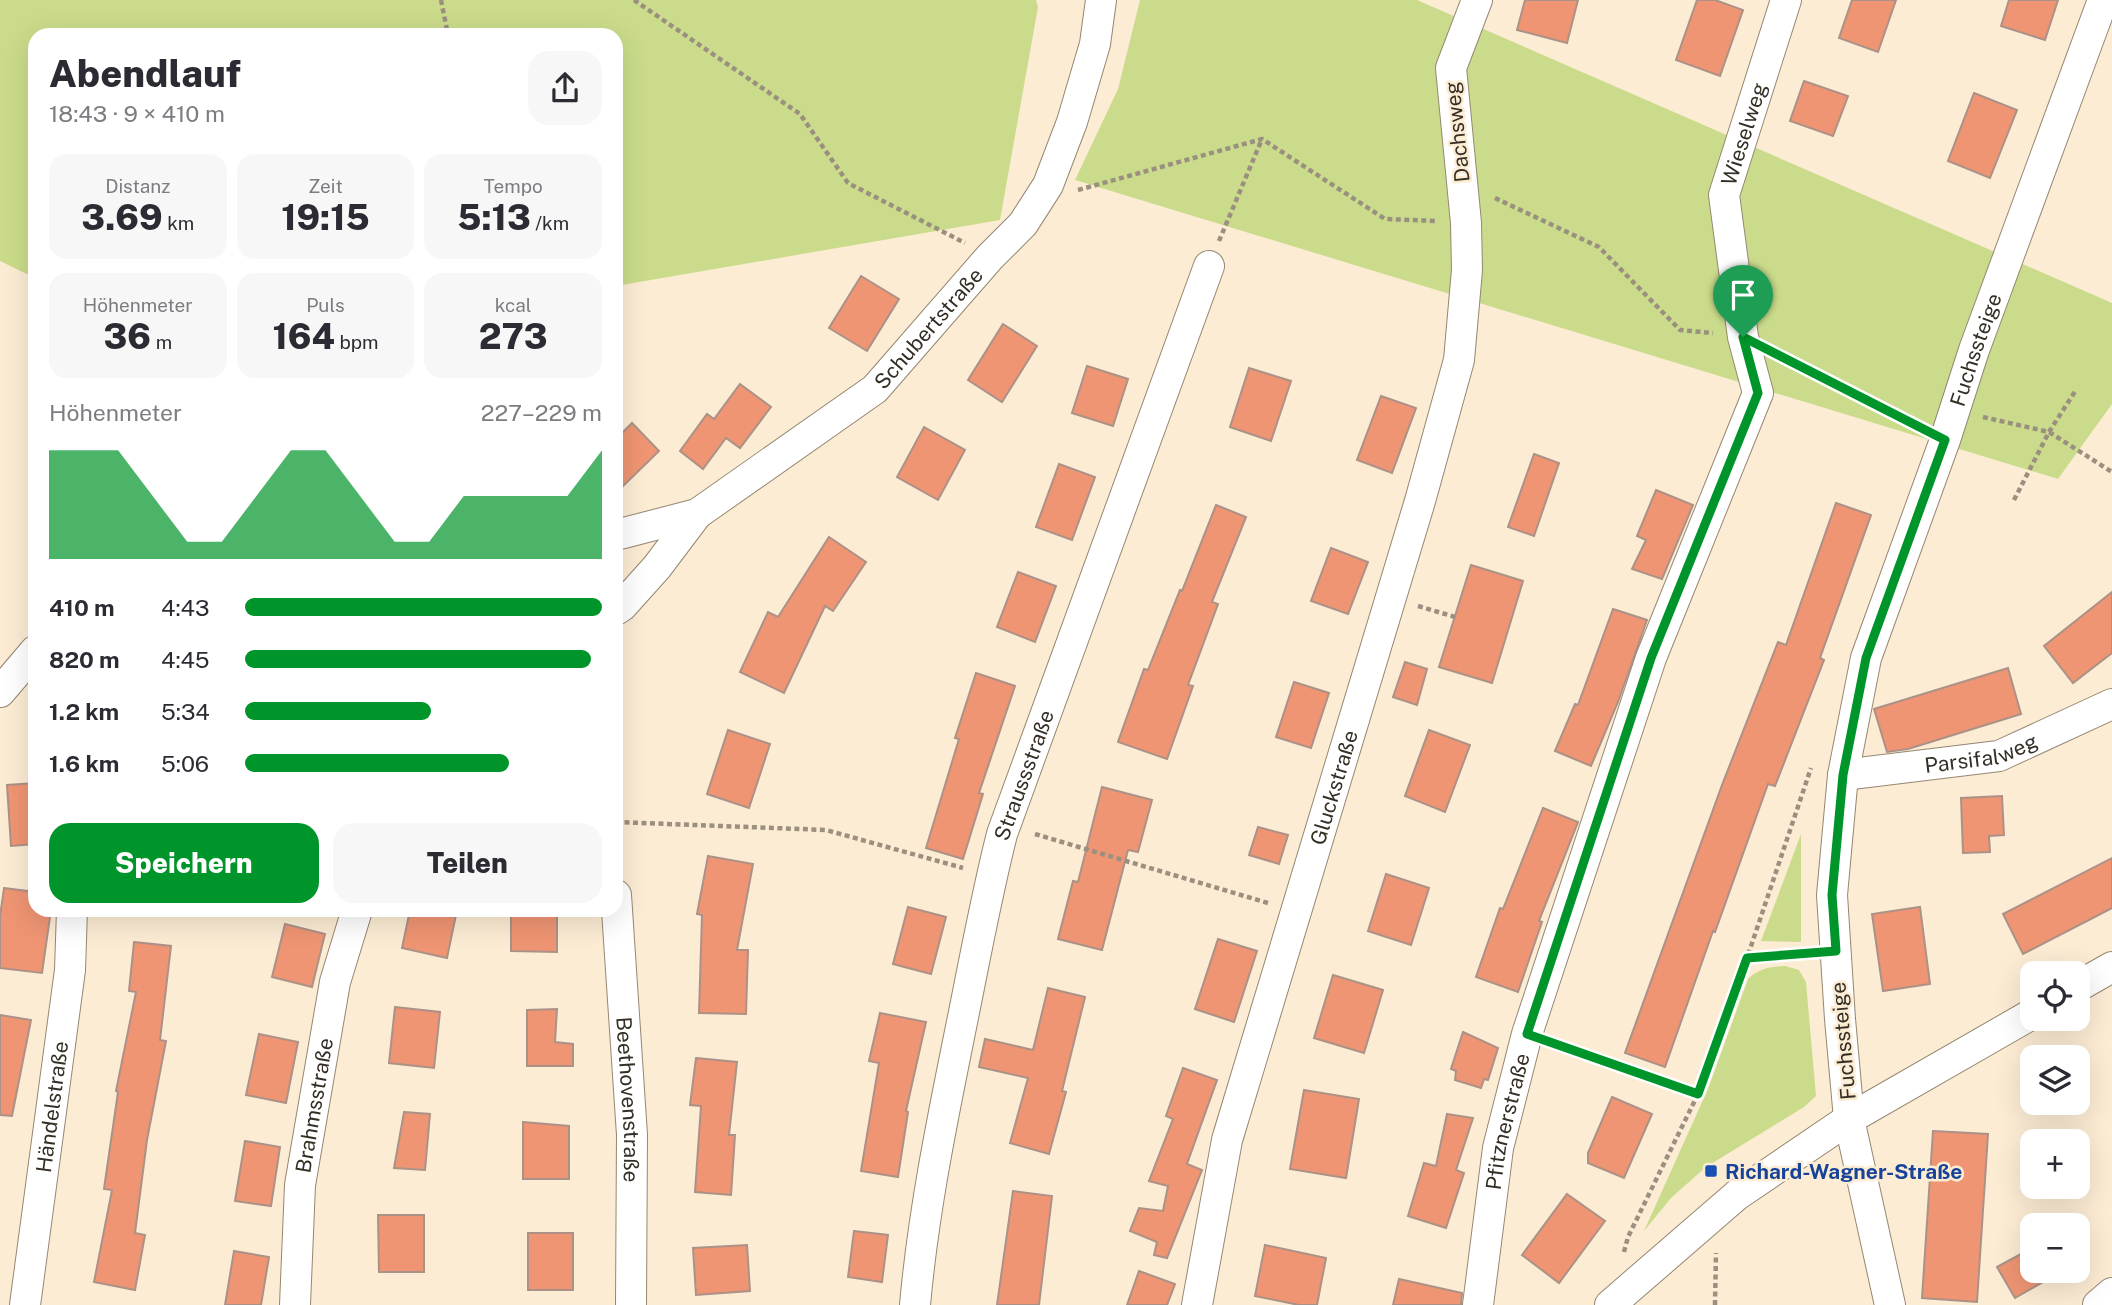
<!DOCTYPE html>
<html lang="de">
<meta charset="utf-8">
<style>
:root{--surface:#fff;--page:#f7f7f7;--text:#2b2b33;--muted:#7c7c81;--accent:#00952b}
body{margin:0;font-family:"Public Sans",sans-serif;background:var(--page);color:var(--text);height:100vh;display:flex;flex-direction:column;font-size:26px;white-space:nowrap}
*{box-sizing:border-box;margin:0}
p{font-size:23px;color:var(--muted)}
.icon{flex:none;width:38px;height:38px;fill:none;stroke:currentColor;stroke-width:2;stroke-linecap:round;stroke-linejoin:round}
.map{position:relative;flex:1;overflow:hidden}
.details{position:absolute;left:28px;top:28px;width:595px;height:889px;display:flex;flex-direction:column;background:var(--surface);border-radius:21px;box-shadow:0 7px 28px #0002}
.details>*{flex:none}
.buttons{position:absolute;left:2020px;top:961px;display:grid;gap:14px}
.buttons a{display:grid;place-items:center;width:70px;height:70px;border-radius:14px;background:var(--surface);box-shadow:0 7px 28px #0002;font-size:35px}
.pin{position:absolute;display:grid;place-items:center;width:60px;height:60px;color:#fff;margin:-72px -30px;border-radius:50% 50% 50% 0;rotate:-45deg;box-shadow:0 0 7px #0007}
.pin .icon{rotate:45deg}
.round{display:grid;place-items:center;flex:none;width:74px;height:74px;border-radius:21px;background:var(--page)}
.headline{display:flex;align-items:center;justify-content:space-between;height:119px;padding:0 21px}
h1{font-size:38px;font-weight:800;line-height:52px}
.figures{display:grid;grid-template-columns:repeat(3,1fr);gap:10px;height:119px;padding:7px 21px}
.figures div{display:grid;align-content:center;border-radius:18px;background:var(--page);text-align:center}
.figures b{font-size:35px;font-weight:800}
.figures small{font-size:19px;font-weight:400}
.figures p{font-size:19px}
.chart{height:196px;padding:14px 21px}
.chart p{display:flex;justify-content:space-between}
.chart svg{width:100%;height:126px;margin-top:7px;fill:var(--accent);opacity:.7}
.button{display:flex;gap:14px;margin-top:auto;padding:14px 21px}
.button a{flex:1;height:80px;border-radius:21px;background:var(--accent);color:#fff;font-size:28px;font-weight:800;line-height:80px;text-align:center}
.button a+a{background:var(--page);color:var(--text)}
ul{padding:0 21px;list-style:none;font-size:23px}
li{display:grid;grid-template-columns:112px 84px 1fr;align-items:center;height:52px}
li i{height:18px;border-radius:9px;background:var(--accent)}
.map>svg:first-child{display:block}
</style>
<div class="map">
<svg width="2112" height="1305" viewBox="0 0 2112 1305">
<rect width="100%" height="100%" fill="#fcecd4"/>
<g fill="#cadc8b">
<polygon points="0,0 1036,0 1038,7 1000,220 616,286 616,35 35,35 35,278 0,261"/>
<polygon points="1140,0 1417,0 2112,303 2112,404 2058,479 1075,180 1118,89"/>
<polygon points="1801,834 1801,942 1761,941"/>
<path d="M1785 966 1799 970 1806 982 1816 1096 1804 1107 1706 1167 1671 1198 1644 1231 1708 1089 1748 979C1760 968 1770 967 1785 966Z"/>
</g>
<g fill="#ef9573" stroke="#ac9187" stroke-width="2">
<polygon points="1525,0 1578,0 1567,43 1517,30"/>
<polygon points="1697,0 1715,0 1743,10 1720,76 1676,60"/>
<polygon points="1852,0 1896,0 1878,52 1839,38"/>
<polygon points="2009,0 2058,0 2045,40 2001,26"/>
<polygon points="1804,81 1848,96 1833,136 1790,121"/>
<polygon points="1974,93 2017,110 1990,178 1948,161"/>
<polygon points="861,276 899,299 867,351 829,328"/>
<polygon points="1003,324 1037,346 1002,402 968,380"/>
<polygon points="1087,366 1128,379 1113,426 1072,413"/>
<polygon points="1249,368 1291,381 1271,441 1230,427"/>
<polygon points="740,384 771,407 740,448 726,438 703,469 680,451 707,414 714,419"/>
<polygon points="1381,396 1416,408 1392,473 1357,460"/>
<polygon points="632,423 659,451 616,493 616,439"/>
<polygon points="924,427 965,450 938,500 897,477"/>
<polygon points="1534,454 1559,463 1534,536 1508,527"/>
<polygon points="1059,464 1095,477 1072,540 1036,527"/>
<polygon points="1656,490 1693,505 1662,579 1632,569 1646,540 1637,536"/>
<polygon points="1836,503 1871,515 1820,658 1824,660 1775,786 1768,784 1715,932 1713,931 1665,1067 1625,1053 1722,785 1778,642 1786,645"/>
<polygon points="1216,505 1246,517 1212,602 1218,604 1188,685 1193,686 1167,759 1118,742 1144,669 1148,670 1180,590 1182,591"/>
<polygon points="829,537 866,562 833,611 825,606 784,693 740,672 768,612 778,617"/>
<polygon points="1331,548 1368,562 1348,614 1311,601"/>
<polygon points="1471,565 1523,581 1492,683 1439,667"/>
<polygon points="1018,572 1056,586 1035,642 997,627"/>
<polygon points="2112,592 2112,653 2073,683 2044,646"/>
<polygon points="1613,609 1647,620 1618,702 1591,766 1555,751 1575,704 1578,705"/>
<polygon points="1405,662 1427,669 1417,705 1393,697"/>
<polygon points="2008,668 2021,714 1908,749 1887,752 1874,709"/>
<polygon points="976,673 1015,686 979,793 983,794 963,859 926,848 959,739 955,738"/>
<polygon points="1294,682 1329,693 1311,748 1276,737"/>
<polygon points="728,730 770,744 749,808 707,794"/>
<polygon points="1429,730 1470,745 1445,812 1405,796"/>
<polygon points="35,783 35,844 11,846 7,785"/>
<polygon points="1102,787 1152,800 1138,852 1128,850 1102,950 1058,939 1073,881 1078,882"/>
<polygon points="2002,796 2004,835 1989,836 1990,852 1963,853 1961,798"/>
<polygon points="1543,808 1578,822 1539,921 1542,922 1518,992 1476,977 1500,908 1503,909"/>
<polygon points="1258,827 1288,835 1279,864 1249,855"/>
<polygon points="708,856 753,864 737,950 748,950 746,1014 699,1013 702,915 697,914"/>
<polygon points="2112,858 2112,908 2023,954 2003,914"/>
<polygon points="1386,874 1429,888 1411,945 1368,931"/>
<polygon points="4,888 35,892 35,910 51,910 42,973 0,968 0,916"/>
<polygon points="908,907 946,917 931,974 893,964"/>
<polygon points="1920,907 1930,984 1883,991 1872,914"/>
<polygon points="410,910 457,910 447,958 402,948"/>
<polygon points="511,910 557,910 557,952 511,951"/>
<polygon points="285,924 325,934 312,987 272,977"/>
<polygon points="1218,939 1257,951 1234,1022 1195,1009"/>
<polygon points="134,942 171,946 160,1040 166,1041 147,1140 135,1233 145,1235 135,1290 94,1282 112,1190 104,1189 118,1092 116,1091 136,992 129,991"/>
<polygon points="1333,975 1383,990 1364,1053 1314,1038"/>
<polygon points="1048,988 1085,997 1062,1091 1066,1092 1049,1154 1010,1143 1028,1078 979,1067 985,1039 1033,1050"/>
<polygon points="395,1007 440,1012 434,1068 389,1063"/>
<polygon points="557,1009 555,1042 573,1044 573,1066 527,1066 527,1010"/>
<polygon points="880,1013 926,1022 906,1111 908,1112 898,1177 861,1171 879,1063 869,1061"/>
<polygon points="0,1015 31,1020 12,1116 0,1115"/>
<polygon points="1463,1032 1498,1048 1488,1080 1484,1079 1481,1088 1455,1080 1456,1071 1451,1069"/>
<polygon points="259,1034 298,1042 286,1103 246,1095"/>
<polygon points="696,1058 737,1062 729,1135 735,1135 731,1195 695,1192 701,1106 690,1105"/>
<polygon points="1183,1068 1217,1080 1187,1164 1202,1170 1167,1258 1154,1255 1157,1242 1130,1231 1139,1208 1163,1211 1168,1186 1149,1181 1173,1119 1166,1116"/>
<polygon points="1304,1090 1359,1099 1346,1178 1290,1169"/>
<polygon points="1612,1097 1652,1114 1624,1178 1588,1163 1588,1153"/>
<polygon points="404,1112 430,1114 425,1170 394,1168"/>
<polygon points="1447,1114 1473,1118 1456,1170 1464,1173 1446,1228 1408,1216 1424,1163 1436,1166"/>
<polygon points="523,1122 569,1126 569,1179 523,1179"/>
<polygon points="1933,1131 1988,1134 1977,1302 1922,1298"/>
<polygon points="245,1141 280,1147 271,1206 235,1201"/>
<polygon points="1013,1191 1052,1196 1039,1305 997,1305"/>
<polygon points="1567,1194 1605,1221 1559,1283 1522,1255"/>
<polygon points="378,1215 424,1215 424,1272 379,1272"/>
<polygon points="854,1231 888,1235 882,1282 848,1277"/>
<rect x="528" y="1233" width="45" height="57"/>
<polygon points="747,1245 750,1291 696,1295 693,1248"/>
<polygon points="1265,1245 1326,1258 1317,1305 1299,1305 1255,1296"/>
<polygon points="2032,1248 2032,1270 2064,1270 2015,1298 1997,1267"/>
<polygon points="234,1251 269,1257 261,1305 225,1305"/>
<polygon points="1139,1271 1175,1284 1167,1305 1127,1305"/>
<polygon points="1399,1279 1462,1293 1461,1305 1393,1305"/>
</g>
<g fill="none" stroke-linecap="round" stroke-linejoin="round">
<defs>
<g id="minor">
<path id="s1" d="M616 535 697 514 875 389 990 257 1023 224 1048 185 1072 122 1095 44 1101 0"/>
<polyline points="616,610 622,606 657,567 697,514"/>
<polyline points="0,692 35,651"/>
<path id="s2" d="M1843 775 1999 756 2112 704"/>
<path id="s3" d="M616 895 632 1135 631 1305"/>
<polyline points="2077,987 2112,967"/>
<path id="s4" d="M25 1305 70 970 72 910"/>
<path id="s5" d="M295 1305 300 1185 335 982 357 910"/>
<path id="s6" d="M915 1305C923 1215 941 1126 959 1037 973 969 985 901 1002 834L1209 266"/>
<path id="s7" d="M1197 1305 1227 1140 1420 501 1459 360 1467 270 1466 223 1451 68 1477 0"/>
<path id="s8" d="M1478 1305 1498 1148 1527 1034 1651 658 1758 393 1743 337 1724 195 1786 0"/>
<polyline points="1610,1305 1737,1195 1849,1119 2032,1014"/>
<path id="s9" d="M1890 1305 1849 1119 1840 1019 1832 895 1843 775 1866 658 1945 440 1974 350 2103 0"/>
<polyline points="2098,1305 2112,1293"/>
</g>
</defs>
<use href="#minor" stroke="#958771" stroke-width="32"/>
<g stroke="#9b907f" stroke-width="4.5" stroke-dasharray="5 3.5" stroke-linecap="butt">
<polyline points="441,0 448,35"/>
<polyline points="634,0 800,114 848,183 965,243"/>
<polyline points="1078,190 1262,139 1385,219 1437,221"/>
<polyline points="1495,198 1599,247 1680,330 1713,333"/>
<polyline points="1219,241 1262,139"/>
<polyline points="1780,356 1919,426"/>
<polyline points="1983,417 2049,432 2112,472"/>
<polyline points="2014,500 2049,432 2076,390"/>
<polyline points="1418,606 1455,617"/>
<polyline points="616,822 826,830 963,868"/>
<polyline points="1035,834 1268,903"/>
<polyline points="1747,958 1806,953"/>
<polyline points="1554,1043 1698,1094"/>
<polyline points="1624,1252 1628,1237 1698,1094 1747,958 1811,768"/>
<polyline points="1715,1305 1716,1253"/>
</g>
<use href="#minor" stroke="#fff" stroke-width="30"/>
</g>
<g fill="none" stroke-linecap="round" stroke-linejoin="round">
<defs>
<polygon id="route" points="1743,337 1945,440 1866,658 1843,775 1832,895 1836,951 1747,958 1698,1094 1527,1034 1651,658 1758,393"/>
</defs>
<use href="#route" stroke="#fff" stroke-width="14"/>
<use href="#route" stroke="#00952b" stroke-width="9"/>
</g>
<rect fill="#1a4fb4" stroke="#fcecd4" stroke-width="2.5" x="1704" y="1164" width="14" height="14" rx="3.5"/>
<g text-anchor="middle" dominant-baseline="central" stroke-width="5" stroke-linejoin="round" paint-order="stroke">
<g font-size="21" fill="#342e25" stroke="#fcecd4">
<text transform="translate(1457 132) rotate(-96)">Dachsweg</text>
<text stroke="none"><textPath href="#s8" startOffset="1223">Wieselweg</textPath></text>
<text stroke="none"><textPath href="#s1" startOffset="382">Schubertstraße</textPath></text>
<text stroke="none"><textPath href="#s9" startOffset="982">Fuchssteige</textPath></text>
<text stroke="none"><textPath href="#s2" startOffset="140">Parsifalweg</textPath></text>
<text stroke="none"><textPath href="#s6" startOffset="542">Straussstraße</textPath></text>
<text stroke="none"><textPath href="#s7" startOffset="536">Gluckstraße</textPath></text>
<text transform="translate(1843 1041) rotate(-95)">Fuchssteige</text>
<text stroke="none"><textPath href="#s3" startOffset="205">Beethovenstraße</textPath></text>
<text stroke="none"><textPath href="#s5" startOffset="201">Brahmsstraße</textPath></text>
<text stroke="none"><textPath href="#s4" startOffset="200">Händelstraße</textPath></text>
<text stroke="none"><textPath href="#s8" startOffset="186">Pfitznerstraße</textPath></text>
</g>
<g font-size="21" font-weight="bold" fill="#164399" stroke="#fcecd4" text-anchor="start">
<text x="1725" y="1171">Richard-Wagner-Straße</text>
</g>
</g>
</svg>
<div class="buttons">
<a><svg class="icon" aria-label="locate" viewBox="0 0 24 24"><circle cx="12" cy="12" r="6"/><path d="M12 2v4M12 18v4M2 12h4M18 12h4"/></svg></a>
<a><svg class="icon" aria-label="layers" viewBox="0 0 24 24"><path d="M12 4l9 5-9 5-9-5zM3 14l9 5 9-5"/></svg></a>
<a>+</a>
<a>−</a>
</div>
<div class="pin" style="left:1743px;top:337px;background:#1e9e55"><svg class="icon" aria-label="arrive" viewBox="0 0 24 24"><path d="M6 21V4h12l-3 4 3 4H6"/></svg></div>
<section class="details">
<div class="headline"><div><h1>Abendlauf</h1><p>18:43 · 9 × 410 m</p></div><a class="round"><svg class="icon" aria-label="share" viewBox="0 0 24 24"><path d="M12 15V3M7 8l5-5 5 5M5 13v7h14v-7"/></svg></a></div>
<div class="figures">
<div><p>Distanz</p><b>3.69<small> km</small></b></div>
<div><p>Zeit</p><b>19:15</b></div>
<div><p>Tempo</p><b>5:13<small> /km</small></b></div>
</div>
<div class="figures">
<div><p>Höhenmeter</p><b>36<small> m</small></b></div>
<div><p>Puls</p><b>164<small> bpm</small></b></div>
<div><p>kcal</p><b>273</b></div>
</div>
<div class="chart"><p><span>Höhenmeter</span>227–229 m</p>
<svg viewBox="0 0 160 44" preserveAspectRatio="none"><path d="M0 44V6L10 6L20 6L30 22L40 38L50 38L60 22L70 6L80 6L90 22L100 38L110 38L120 22L130 22L140 22L150 22L160 6V44z"/></svg>
</div>
<ul>
<li><b>410 m</b>4:43<i style="width:100%"></i></li>
<li><b>820 m</b>4:45<i style="width:97%"></i></li>
<li><b>1.2 km</b>5:34<i style="width:52%"></i></li>
<li><b>1.6 km</b>5:06<i style="width:74%"></i></li>
</ul>
<div class="button"><a>Speichern</a><a>Teilen</a></div>
</section>
</div>
